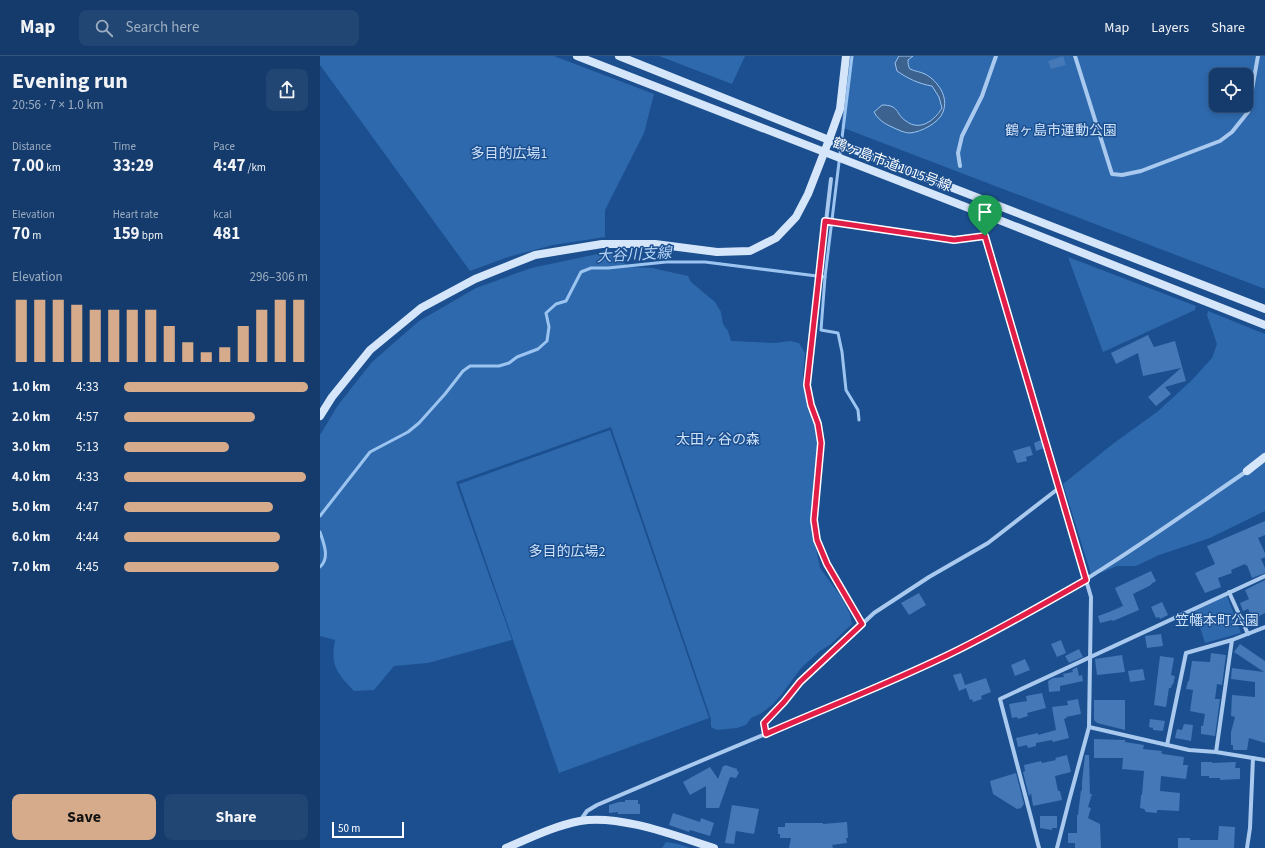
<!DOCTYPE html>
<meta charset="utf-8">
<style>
:root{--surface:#143b6b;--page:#214673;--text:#f1f3f6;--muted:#9dadc1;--line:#33557e;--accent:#d6ab8b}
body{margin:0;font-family:"Source Sans 3","Noto Sans JP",sans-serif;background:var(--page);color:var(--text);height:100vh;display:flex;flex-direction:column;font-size:15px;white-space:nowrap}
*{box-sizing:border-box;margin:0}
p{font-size:13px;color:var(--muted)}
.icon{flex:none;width:22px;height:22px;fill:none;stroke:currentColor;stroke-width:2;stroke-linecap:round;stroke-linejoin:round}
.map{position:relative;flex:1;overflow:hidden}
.side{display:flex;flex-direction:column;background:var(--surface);width:320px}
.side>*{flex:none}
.tools{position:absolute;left:889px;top:12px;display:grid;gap:8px}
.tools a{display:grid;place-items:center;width:44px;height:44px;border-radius:8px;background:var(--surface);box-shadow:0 2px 6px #0003,0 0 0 1px var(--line);font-size:20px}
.scale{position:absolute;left:12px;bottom:10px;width:72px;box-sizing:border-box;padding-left:4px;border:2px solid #fff;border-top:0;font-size:11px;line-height:14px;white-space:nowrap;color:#fff;-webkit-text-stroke:3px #1b4f8f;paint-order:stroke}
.pin{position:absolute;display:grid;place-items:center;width:34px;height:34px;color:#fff;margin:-41px -17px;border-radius:50% 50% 50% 0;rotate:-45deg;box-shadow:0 0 4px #0007}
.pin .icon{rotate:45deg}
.round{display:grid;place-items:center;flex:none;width:42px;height:42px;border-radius:8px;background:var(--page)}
.head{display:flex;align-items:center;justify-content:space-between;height:68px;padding:0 12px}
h1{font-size:22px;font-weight:700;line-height:30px}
.figures{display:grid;grid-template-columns:repeat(3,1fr);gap:6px;height:68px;padding:4px 12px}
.figures div{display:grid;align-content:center}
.figures b{font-size:17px;font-weight:700}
.figures small{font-size:11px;font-weight:400}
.figures p{font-size:11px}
.chart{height:112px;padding:8px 12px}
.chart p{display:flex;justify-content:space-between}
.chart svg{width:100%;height:72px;margin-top:4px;stroke:var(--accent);stroke-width:6}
.button{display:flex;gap:8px;margin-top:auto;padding:8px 12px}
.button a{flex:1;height:46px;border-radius:8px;background:var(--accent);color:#111;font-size:16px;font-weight:700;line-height:46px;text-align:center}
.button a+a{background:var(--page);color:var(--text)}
ul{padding:0 12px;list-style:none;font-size:13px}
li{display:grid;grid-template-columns:64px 48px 1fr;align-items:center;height:30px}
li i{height:10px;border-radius:5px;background:var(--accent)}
header{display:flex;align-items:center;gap:24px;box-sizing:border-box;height:56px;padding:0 20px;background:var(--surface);border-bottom:1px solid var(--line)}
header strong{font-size:19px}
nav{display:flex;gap:22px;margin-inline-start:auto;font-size:14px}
.search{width:280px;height:36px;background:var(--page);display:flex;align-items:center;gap:10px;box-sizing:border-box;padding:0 14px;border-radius:8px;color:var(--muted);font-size:15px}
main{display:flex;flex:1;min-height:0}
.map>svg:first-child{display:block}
</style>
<header>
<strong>Map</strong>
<div class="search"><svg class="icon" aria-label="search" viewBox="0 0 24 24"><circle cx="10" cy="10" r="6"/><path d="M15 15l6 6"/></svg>Search here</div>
<nav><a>Map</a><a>Layers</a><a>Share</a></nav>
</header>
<main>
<section class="side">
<div class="head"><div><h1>Evening run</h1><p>20:56 · 7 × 1.0 km</p></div><a class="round"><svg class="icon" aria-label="share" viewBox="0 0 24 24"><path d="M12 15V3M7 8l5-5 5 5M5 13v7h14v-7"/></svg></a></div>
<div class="figures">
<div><p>Distance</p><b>7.00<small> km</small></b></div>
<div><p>Time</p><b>33:29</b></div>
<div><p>Pace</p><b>4:47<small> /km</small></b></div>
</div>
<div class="figures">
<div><p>Elevation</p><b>70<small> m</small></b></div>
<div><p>Heart rate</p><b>159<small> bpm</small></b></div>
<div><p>kcal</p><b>481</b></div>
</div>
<div class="chart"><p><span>Elevation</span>296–306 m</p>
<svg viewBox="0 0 160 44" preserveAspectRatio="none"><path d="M5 44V6M15 44V6M25 44V6M35 44V9M45 44V12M55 44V12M65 44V12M75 44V12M85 44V22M95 44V32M105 44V38M115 44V35M125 44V22M135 44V12M145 44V6M155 44V6"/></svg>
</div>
<ul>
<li><b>1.0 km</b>4:33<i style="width:100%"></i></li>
<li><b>2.0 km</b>4:57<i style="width:71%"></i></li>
<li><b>3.0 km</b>5:13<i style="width:57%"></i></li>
<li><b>4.0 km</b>4:33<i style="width:99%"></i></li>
<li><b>5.0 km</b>4:47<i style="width:81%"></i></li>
<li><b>6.0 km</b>4:44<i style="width:85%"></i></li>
<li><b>7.0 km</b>4:45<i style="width:84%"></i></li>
</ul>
<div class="button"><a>Save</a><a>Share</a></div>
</section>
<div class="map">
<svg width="945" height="792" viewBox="0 0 945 792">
<rect width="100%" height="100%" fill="#1b4f8f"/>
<g fill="#2e69ad" fill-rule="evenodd">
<polygon points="0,0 234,0 334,38 324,77 285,154 285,181 233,189 188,201 150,215 0,9"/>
<polygon points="339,0 425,0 412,28"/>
<path d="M530 0H945V233L521 71ZM896 19H926V49H896Z"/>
<path d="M287 196 310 211 332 212 368 220 371 226 395 246 401 256 403 268 408 275 411 285 455 287 470 285 479 287 485 297 483 319 485 339 496 369 499 384 493 436V478L500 512 522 542 530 558 532 568 511 588 500 595 481 612 462 638 452 649 440 658 431 662 426 669 417 672 397 674 391 671V663L291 371 136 426 192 584 108 607 74 610 54 634 34 635C17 617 10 610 15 584L0 580V379L18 349 52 306 99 265 156 232 211 212Z"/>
<polygon points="748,201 876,250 875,254 783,296"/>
<polygon points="888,255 945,278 945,455 890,482 839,499 816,510 797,510 783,516 771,518 743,428 794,387 837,356 871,325 892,302 897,288 887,259"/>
<polygon points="290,374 389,662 239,717 139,428"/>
<polygon points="907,540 921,577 885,587 875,555"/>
<polygon points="346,786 358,788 370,792 342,792"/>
</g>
<path fill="#3c6290" stroke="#9cc4f0" d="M579 0H593L588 4C588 7 588 10 590 13 594 15 601 16 605 18 618 25 629 41 623 56 619 67 601 76 590 77 587 77 584 76 581 75 570 70 560 67 554 56L562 49C580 49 575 58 586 65 600 76 615 64 622 52L619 41 612 30C599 28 587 22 577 15L575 7Z"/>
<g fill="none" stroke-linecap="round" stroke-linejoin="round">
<g stroke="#9cc4f0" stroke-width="3">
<polyline points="505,221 501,274 518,277 522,296 526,334 538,354 539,364"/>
<polyline points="0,460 50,396 88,376 99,367 125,338 143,315 150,310 179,310 189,307 197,301 218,293 227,285 229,271 226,257 236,248 246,245 261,216 271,212 288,212 346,206 385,206 505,221 532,0"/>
<path d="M0 476C4 488 10 502 0 511"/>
</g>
</g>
<g fill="#4478b7">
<polygon points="743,0 746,9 731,13 728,5"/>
<polygon points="828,279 834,291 855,285 866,325 845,331 851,338 836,350 828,341 861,312 823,320 818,297 796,308 791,297"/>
<polygon points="721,384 724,392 716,395 714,387"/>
<polygon points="710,390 713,399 706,401 707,405 697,407 693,395"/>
<polygon points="945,465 945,479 938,482 945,497 945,501 941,503 945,512 945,517 932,522 927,509 926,510 925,508 911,514 912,517 898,522 901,531 885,537 875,517 895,508 887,490"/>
<polygon points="831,515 836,525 831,528 831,529 813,538 819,554 793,565 792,564 780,567 778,560 789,556 803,550 795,532"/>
<polygon points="945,524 945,557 933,563 928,553 923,555 920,547 929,543 925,534"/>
<polygon points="599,537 606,549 589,559 581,547"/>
<polygon points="842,546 848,559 840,563 839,561 836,562 831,551"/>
<polygon points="841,578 843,590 827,592 825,580"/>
<polygon points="741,584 746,597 737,601 731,588"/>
<polygon points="920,588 945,605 945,687 929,682 927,694 913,694 913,689 911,689 911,676 915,661 911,660 912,639 935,641 935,626 911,623 912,612 944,616 914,596"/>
<polygon points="759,593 763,601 749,607 745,600"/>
<polygon points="891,597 906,599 902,629 897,628 895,643 900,643 895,680 881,678 881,670 883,670 885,658 870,655 873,634 866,633 868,625 869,625 872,605 890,606"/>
<polygon points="802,599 805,616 777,619 775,603"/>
<polygon points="840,600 854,602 851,619 855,620 853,629 852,628 851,632 849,632 846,651 834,649"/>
<polygon points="705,603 710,614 695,620 691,609"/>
<polygon points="757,611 759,620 762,619 763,625 740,630 740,635 729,636 728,625 733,622 744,621 743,618 753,616 752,614"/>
<polygon points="823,613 825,624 810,626 808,615"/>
<polygon points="641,617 645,629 666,622 671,636 661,640 662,643 653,646 652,643 650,644 646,632 639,635 633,619"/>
<polygon points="722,637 726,652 707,657 708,660 698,663 697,661 692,662 689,648 707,645 706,640"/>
<polygon points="758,643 761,658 746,661 747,662 744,663 749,682 733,686 732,684 716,687 716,690 708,692 707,689 698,691 696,682 718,677 718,679 736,674 732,651 748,649 747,645"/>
<polygon points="774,644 805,644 805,674 777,667 774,664"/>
<polygon points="830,663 845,665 843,675 833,674 833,672 829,671"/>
<polygon points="864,668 873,669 871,685 855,682 857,673 862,674"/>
<polygon points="774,683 805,684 805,686 824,689 823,693 842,695 841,697 843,698 864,701 863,709 868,709 866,723 841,720 840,735 860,737 859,755 839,754 837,754 837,757 826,756 824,753 820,752 821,739 822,739 824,715 802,713 803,702 774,702"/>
<polygon points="747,699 751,716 735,720 738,735 740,735 742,744 713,750 711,737 709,740 703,716 705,715 704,709 721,705 722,707 736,704 735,702"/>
<polygon points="765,699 769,699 770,738 772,738 768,751 771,752 768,762 780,768 781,792 755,792 755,787 748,787 748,777 757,777 757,759 758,759 761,734 762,735 762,726"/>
<polygon points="881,706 892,706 892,707 916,706 915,712 920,712 920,723 900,724 900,722 889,722 889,720 881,720"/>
<polygon points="405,709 417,713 417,715 419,716 416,722 410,721 399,752 386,752 386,730 370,739 363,726 390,711 398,723 403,710 405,710"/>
<polygon points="696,717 704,748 701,752 697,753 673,738 670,725"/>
<polygon points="305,744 318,744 318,748 320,748 320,758 298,758 298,756 289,757 289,749 299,746 305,746"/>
<polygon points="412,749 439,753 434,778 416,775 414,788 405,787"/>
<polygon points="353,757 380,766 381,762 394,767 390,780 370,774 369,776 349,769"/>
<polygon points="720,760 737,760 737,772 732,772 732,774 720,772"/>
<polygon points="527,766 528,782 526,782 527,787 512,789 513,792 469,792 471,782 460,782 460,778 458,778 458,771 465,771 465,767 503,767 503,768"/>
<polygon points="899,770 915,771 914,792 858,792 858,782 870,782 870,784 898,784"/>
</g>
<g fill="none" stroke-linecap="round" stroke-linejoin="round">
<g stroke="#a9c9ee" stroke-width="4">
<polyline points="755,0 792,118 802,119 821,115 900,85 912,76 928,56 938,0"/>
<polyline points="640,110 638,97 642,80 662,40 676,0"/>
<polyline points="511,123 487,329 491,349 498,368 501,387 494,464 497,484 507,508 542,568"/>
<polyline points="505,165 635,184 665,180 664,158"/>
<polyline points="665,180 771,541 769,671 749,745 737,792"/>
<polyline points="909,536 928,578"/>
<polyline points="769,671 869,694 896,696 945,704"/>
<polyline points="446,678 444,667 464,646 480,626 554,557 609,521 668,487 739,432"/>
<polyline points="847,689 866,597 912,584 945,571"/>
<polyline points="896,696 912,584"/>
<path d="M260 765 267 755 277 749C338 723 399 697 460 672 540 638 619 605 695 565 776 521 851 467 927 415"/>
<polyline points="719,792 680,643 945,520"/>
<polyline points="927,792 930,772 933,702"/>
</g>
<g stroke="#d6e6fa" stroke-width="8">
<polyline points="257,0 664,158 945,269"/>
<polyline points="299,0 509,84 945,253"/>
<polyline points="0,360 12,341 50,294 101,252 155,223 215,199 282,188 335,188 397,196 430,195 456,182 476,161 488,138 509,84 520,53 526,0"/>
<polyline points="927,415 945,401"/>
<path d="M186 792C210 782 234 770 260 765 299 758 356 780 394 792"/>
</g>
</g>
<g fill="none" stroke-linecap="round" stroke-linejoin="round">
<defs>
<path id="route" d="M505 165 634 184 665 180 766 524C724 548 682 572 638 594 576 625 510 650 446 678L444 667 464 646 480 626 542 568 507 508 497 484 494 464 501 387 498 368 491 349 487 329Z"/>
</defs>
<use href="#route" stroke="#fff" stroke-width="8"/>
<use href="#route" stroke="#e11d48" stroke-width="5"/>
</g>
<g text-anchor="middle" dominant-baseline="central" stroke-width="3" stroke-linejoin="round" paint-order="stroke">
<g font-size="14" fill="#cfe3fa" stroke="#1b4f8f">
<text x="741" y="75">鶴ヶ島市運動公園</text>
<text x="189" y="98">多目的広場1</text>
<text x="398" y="384">太田ヶ谷の森</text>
<text x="247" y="496">多目的広場2</text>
<text x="897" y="565">笠幡本町公園</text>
</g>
<g font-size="14" fill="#fff" stroke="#1b4f8f">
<text transform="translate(572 109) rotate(21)">鶴ヶ島市道1015号線</text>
</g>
<g font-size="15" font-style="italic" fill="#b5d3f5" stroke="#1b4f8f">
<text transform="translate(314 199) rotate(-3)">大谷川支線</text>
</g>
</g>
</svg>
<div class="tools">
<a><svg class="icon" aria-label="locate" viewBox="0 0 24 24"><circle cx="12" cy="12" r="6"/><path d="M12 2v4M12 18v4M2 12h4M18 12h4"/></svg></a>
</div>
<div class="scale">50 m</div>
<div class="pin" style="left:665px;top:180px;background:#1e9e55"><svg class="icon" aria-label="arrive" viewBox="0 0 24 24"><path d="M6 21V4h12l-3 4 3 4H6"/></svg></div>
</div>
</main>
